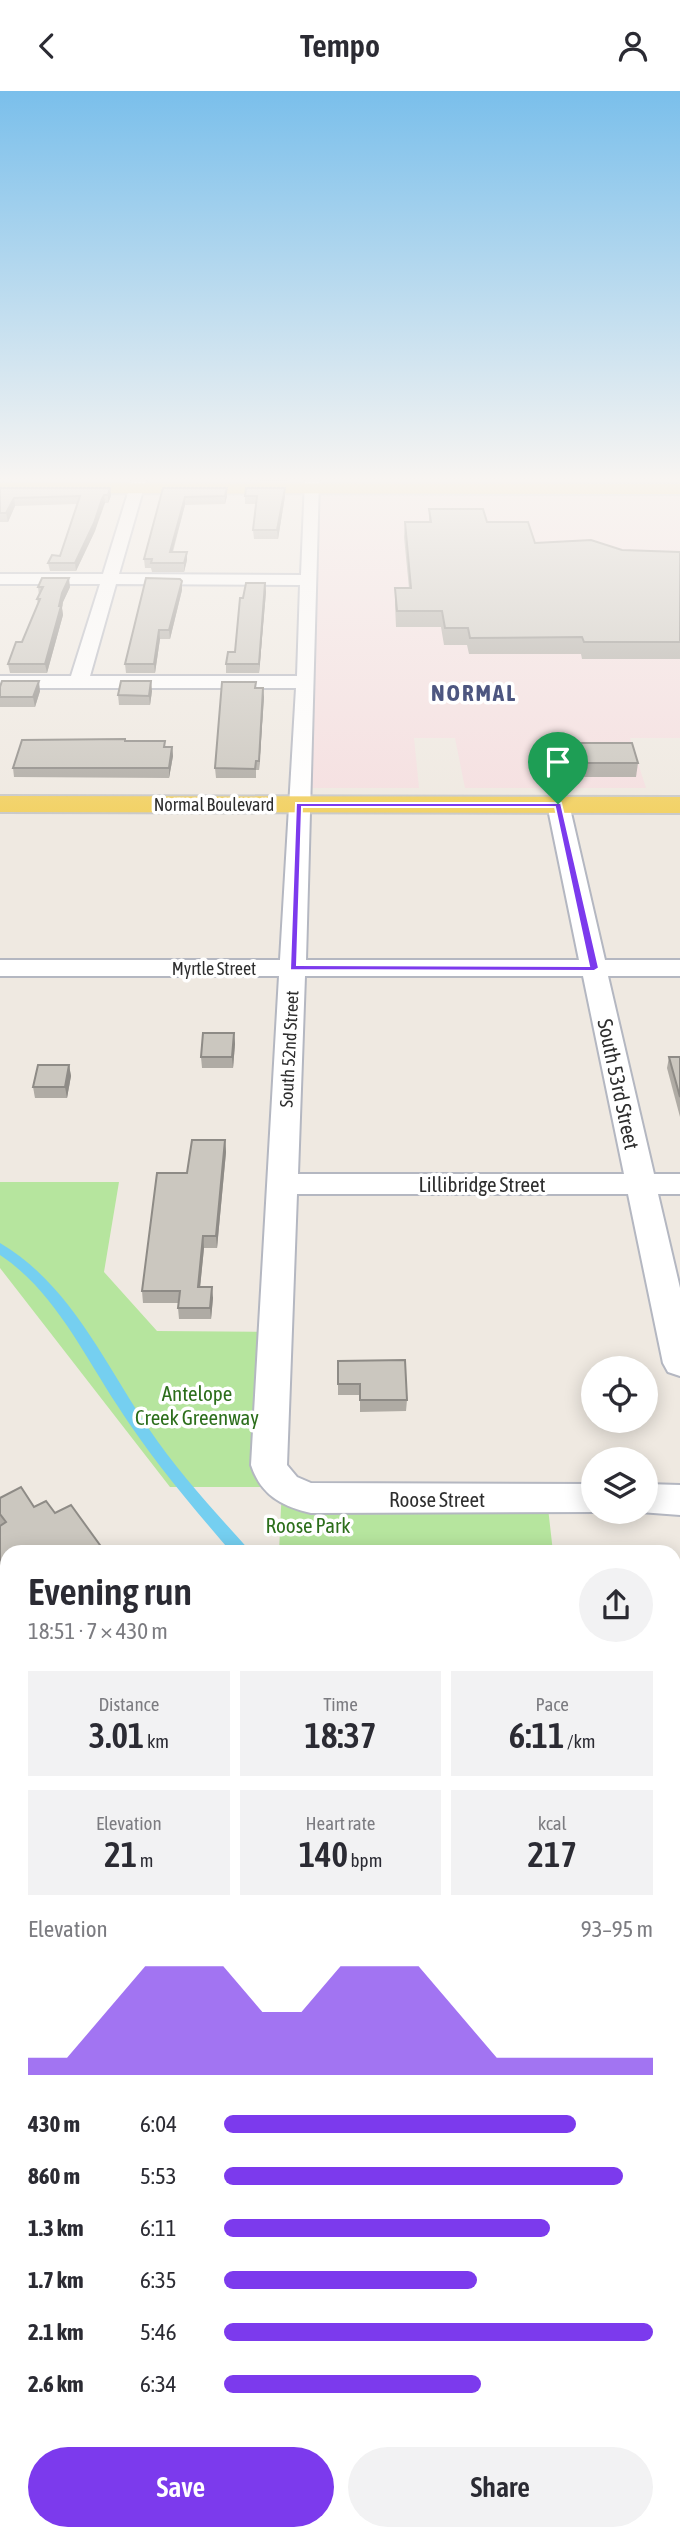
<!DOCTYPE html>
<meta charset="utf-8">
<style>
:root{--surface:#fff;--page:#f2f2f3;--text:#2b2b33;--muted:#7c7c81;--accent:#7c3aed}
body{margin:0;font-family:"Asap Condensed",sans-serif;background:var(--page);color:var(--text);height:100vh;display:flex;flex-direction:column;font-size:26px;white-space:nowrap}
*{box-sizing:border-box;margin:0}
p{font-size:23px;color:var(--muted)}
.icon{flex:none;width:38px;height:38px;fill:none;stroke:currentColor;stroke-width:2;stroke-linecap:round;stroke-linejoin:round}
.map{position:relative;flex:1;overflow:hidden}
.sheet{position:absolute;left:0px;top:1454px;width:681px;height:996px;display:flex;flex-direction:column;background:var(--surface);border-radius:21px 21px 0 0;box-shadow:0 4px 18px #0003}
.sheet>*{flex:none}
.fabs{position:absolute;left:581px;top:1265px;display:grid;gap:14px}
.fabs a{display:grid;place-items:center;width:77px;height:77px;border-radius:50%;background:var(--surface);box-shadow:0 4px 18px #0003;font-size:35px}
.pin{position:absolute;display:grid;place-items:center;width:60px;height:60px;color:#fff;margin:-72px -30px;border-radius:50% 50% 50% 0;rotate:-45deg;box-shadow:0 0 7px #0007}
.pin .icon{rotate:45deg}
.round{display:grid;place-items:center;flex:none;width:74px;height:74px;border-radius:37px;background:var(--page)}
.summary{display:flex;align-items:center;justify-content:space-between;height:119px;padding:0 28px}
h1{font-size:38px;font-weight:600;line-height:52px}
.figures{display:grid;grid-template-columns:repeat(3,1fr);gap:10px;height:119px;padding:7px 28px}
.figures div{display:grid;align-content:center;border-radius:0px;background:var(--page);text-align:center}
.figures b{font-size:35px;font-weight:600}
.figures small{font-size:19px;font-weight:400}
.figures p{font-size:19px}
.chart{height:196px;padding:14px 28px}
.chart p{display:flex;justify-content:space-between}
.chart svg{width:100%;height:126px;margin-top:7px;fill:var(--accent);opacity:.7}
.button{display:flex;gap:14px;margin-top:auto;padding:14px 28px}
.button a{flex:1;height:80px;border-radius:42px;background:var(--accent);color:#fff;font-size:28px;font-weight:600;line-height:80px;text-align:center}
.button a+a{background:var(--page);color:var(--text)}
ul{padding:0 28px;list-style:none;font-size:23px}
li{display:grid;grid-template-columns:112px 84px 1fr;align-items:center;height:52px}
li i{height:18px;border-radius:9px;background:var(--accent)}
header{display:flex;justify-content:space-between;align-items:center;height:91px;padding:0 28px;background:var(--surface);font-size:32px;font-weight:600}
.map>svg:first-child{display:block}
</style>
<header><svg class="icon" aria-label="back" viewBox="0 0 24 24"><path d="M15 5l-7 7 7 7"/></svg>Tempo<svg class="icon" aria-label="person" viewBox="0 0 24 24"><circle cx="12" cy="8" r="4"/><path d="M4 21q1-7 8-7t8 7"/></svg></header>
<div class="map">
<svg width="680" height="2449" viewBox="0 0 680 2449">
<rect width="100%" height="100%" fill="#efe9e1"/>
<polygon fill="#f5dfe0" points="311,404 680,404 680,647 630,647 646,697 465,697 455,647 414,647 419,697 300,697"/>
<g fill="#b6e59e">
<polygon points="0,1091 119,1091 104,1181 157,1240 275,1241 282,1396 547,1408 553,1461 279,1461 282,1396 170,1396 0,1177"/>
<polygon points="674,1629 680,1629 680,1796 674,1795"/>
<polygon points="0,1861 7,1861 7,2443 674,2443 674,1935 680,1936 680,2449 0,2449"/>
</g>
<path fill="#75cff0" d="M0 1152C70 1193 105 1273 149 1338 178 1381 216 1422 251 1461H231C191 1414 150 1366 117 1314 83 1262 53 1199 0 1164Z"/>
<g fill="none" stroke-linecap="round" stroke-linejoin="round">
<defs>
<g id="minor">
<path d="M132 389H146L119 483 301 484 305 389H319L306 869H579L547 713 550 708H566L569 713 605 869H680V885H608L654 1083H680V1103H658L680 1197V1285L668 1281 663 1272 628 1103H297L287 1374 297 1386 311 1392 593 1393V1421H599L311 1422C281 1415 261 1404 251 1374L279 885H0V869H280L296 597H0V585H71L100 493H0V483H103ZM116 493 300 494 297 585H90ZM305 885H583L624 1083H298Z"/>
<polygon points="646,1393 680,1394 680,1424 640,1421 646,1421"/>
</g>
<g id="major">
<polygon points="0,392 680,393 680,403 0,402"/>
<polygon points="0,705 680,706 680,722 0,721"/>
<rect x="0" y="1733" width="7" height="52"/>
<rect x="0" y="1789" width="7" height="54"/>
<polygon points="674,1838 680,1839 680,1895 674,1893"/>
</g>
</defs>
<use href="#minor" stroke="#b4b7c1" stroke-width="4"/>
<use href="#major" stroke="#c9c9c9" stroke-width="4"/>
<use href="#minor" fill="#fff" fill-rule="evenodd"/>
<use href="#major" fill="#f2d163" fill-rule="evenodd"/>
</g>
<g fill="#afaba4">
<polygon points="247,389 288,389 288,390"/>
<polygon points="0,397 110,397 111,405 108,412 105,412 102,416 95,440 76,480 50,480 48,472 60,465 77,413 15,415 8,431 0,431"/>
<polygon points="163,397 227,397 227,405 225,413 185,414 173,461 187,469 184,481 152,481 151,477 145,477 144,468"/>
<polygon points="245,405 285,405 278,448 254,448 253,439 256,413 245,413"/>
<polygon points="429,418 487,431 535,452 622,459 680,461 680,568 582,568 581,563 469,563 467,554 444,554 441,536 396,536 395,513 395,497 409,497 404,446 405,431 429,431"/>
<polygon points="182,490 182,499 170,548 160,548 155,582 126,582 125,573"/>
<polygon points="265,492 266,501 259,582 226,582 226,573 235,561 243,507"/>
<polygon points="38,496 70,496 63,511 62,517 63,524 47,582 10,582 8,573 22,551 38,513 37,508 39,505"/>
<polygon points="0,596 40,600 35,616 0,616"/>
<polygon points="257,597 264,606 259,679 256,679 256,687 216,687 215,677"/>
<polygon points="152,600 150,614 119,614 118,604"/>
<polygon points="125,648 126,650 172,656 173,665 169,687 14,686 13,677"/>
<polygon points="572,652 638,672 636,686 575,686 570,666"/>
<polygon points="234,942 235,953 233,977 202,977 201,966"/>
<polygon points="669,966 680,966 680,1026 667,977"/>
<polygon points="69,974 71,985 67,1007 35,1007 33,996"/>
<polygon points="225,1049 226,1061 217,1157 204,1157 200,1196 213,1207 211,1228 179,1228 178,1217 179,1212 143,1212 142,1200 187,1082"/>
<polygon points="338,1270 407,1309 406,1320 360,1321 360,1304 338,1304"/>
<polygon points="21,1396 7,1461 0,1586 0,1407"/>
</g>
<g fill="#8e8b86">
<polygon points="110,397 111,405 108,412 108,404"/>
<polygon points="227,397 227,405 225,413 225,405"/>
<polygon points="285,397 285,405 278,448 277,439"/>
<polygon points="104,404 105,412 95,440 76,480 75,472"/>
<polygon points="185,406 185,414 170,469 170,461"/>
<polygon points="14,407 15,415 8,431 6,422"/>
<polygon points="187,461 187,469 184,481 184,472"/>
<polygon points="69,487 70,496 63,511 62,517 63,524 47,582 45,573 59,515 62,502"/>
<polygon points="182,490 182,499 170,548 169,539"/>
<polygon points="265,492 266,501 259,582 259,573"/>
<polygon points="159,539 160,548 155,582 154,573"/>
<polygon points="39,590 40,600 35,616 33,606"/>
<polygon points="151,590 152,600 150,614 149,605"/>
<polygon points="263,597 264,606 259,679 259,670"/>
<polygon points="172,656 173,665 169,687 169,677"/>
<polygon points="234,942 235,953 233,977 232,966"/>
<polygon points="69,974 71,985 67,1007 65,996"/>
<polygon points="225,1049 226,1061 217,1157 216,1145"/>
<polygon points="203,1145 204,1157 199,1207 198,1196"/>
<polygon points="212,1196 213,1207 211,1228 210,1217"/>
<polygon points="6,1561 7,1582 0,1586 0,1564"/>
</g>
<g fill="#cbc7bf" stroke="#8e8b86" stroke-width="2">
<polygon points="0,397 110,397 108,404 104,404 102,408 94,432 75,472 48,472 52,464 60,465 80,405 14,407 6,422 0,422"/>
<polygon points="163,397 227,397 225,405 185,406 170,461 187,461 184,472 151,472 152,468 144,468"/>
<polygon points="246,397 285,397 277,439 253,439 257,405 245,405"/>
<polygon points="429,418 483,418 487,431 528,431 535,452 591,449 622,459 680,461 680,551 584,551 582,546 470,547 468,537 445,537 442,520 397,520 395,497 411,497 405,431 431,431"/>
<polygon points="42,487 69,487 62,502 59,515 61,515 45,573 8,573 16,551 22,551 40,508 37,508 43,496 38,496"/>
<polygon points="146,487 180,488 182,490 169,539 159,539 154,573 125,573"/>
<polygon points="246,492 265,492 259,573 226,573 228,561 235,561 240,507 243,507"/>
<polygon points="2,590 39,590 33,606 0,606 0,596"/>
<polygon points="121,590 151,590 149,605 118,604"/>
<polygon points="222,591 256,591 255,597 263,597 259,670 256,670 255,678 215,677"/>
<polygon points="125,648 125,650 165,650 164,656 172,656 169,677 13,677 22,649"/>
<polygon points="572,652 632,652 638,672 577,672"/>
<polygon points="203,942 234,942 232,966 201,966"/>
<polygon points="669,966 680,966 680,1006"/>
<polygon points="38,974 69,974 65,996 33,996"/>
<polygon points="192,1049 225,1049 216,1145 203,1145 198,1196 212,1196 210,1217 178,1217 180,1200 142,1200 157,1082 187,1082"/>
<polygon points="405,1269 407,1309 360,1309 360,1293 338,1293 338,1270"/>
<polygon points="21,1396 34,1416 46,1410 55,1422 71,1414 105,1461 7,1461 7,1561 6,1561 0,1564 0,1435 6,1431 0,1423 0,1407"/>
</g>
<linearGradient id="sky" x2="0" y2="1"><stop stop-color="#7abfeb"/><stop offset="0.53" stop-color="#f8f5f2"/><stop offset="1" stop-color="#f8f5f2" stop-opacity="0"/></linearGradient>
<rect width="680" height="732" fill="url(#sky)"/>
<path fill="#7c3aed" stroke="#fff" stroke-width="2" fill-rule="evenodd" d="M296 712H561L599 877 594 880 290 879ZM302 716H555L589 875 297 874Z"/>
<g text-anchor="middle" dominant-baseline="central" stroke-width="7" stroke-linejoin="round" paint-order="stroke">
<g font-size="18" fill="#2e2e2e" stroke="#fff">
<text x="214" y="713">Normal Boulevard</text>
<text x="214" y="877">Myrtle Street</text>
<text transform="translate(289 958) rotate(-87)">South 52nd Street</text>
</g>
<g font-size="21" fill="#2e2e2e" stroke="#fff">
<text transform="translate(619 993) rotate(78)">South 53rd Street</text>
<text x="482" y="1093">Lillibridge Street</text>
<text x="437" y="1408">Roose Street</text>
</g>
<g font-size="21" fill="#2c6e1b" stroke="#fff">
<text x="197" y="1302">Antelope<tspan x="197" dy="24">Creek Greenway</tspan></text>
<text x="308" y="1434">Roose Park</text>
</g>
<g font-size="23" font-weight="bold" letter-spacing="2" fill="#4d5680" stroke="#fff">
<text x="474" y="602">NORMAL</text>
</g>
</g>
</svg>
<div class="fabs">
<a><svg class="icon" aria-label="locate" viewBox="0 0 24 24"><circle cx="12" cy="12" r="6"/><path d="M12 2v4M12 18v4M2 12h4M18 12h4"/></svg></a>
<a><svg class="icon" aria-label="layers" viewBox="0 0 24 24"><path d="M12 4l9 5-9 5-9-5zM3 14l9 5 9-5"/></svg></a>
</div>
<div class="pin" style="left:558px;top:713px;background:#1e9e55"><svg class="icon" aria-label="arrive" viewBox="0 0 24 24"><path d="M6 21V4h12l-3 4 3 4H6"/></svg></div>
<section class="sheet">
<div class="summary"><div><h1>Evening run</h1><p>18:51 · 7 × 430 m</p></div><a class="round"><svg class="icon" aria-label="share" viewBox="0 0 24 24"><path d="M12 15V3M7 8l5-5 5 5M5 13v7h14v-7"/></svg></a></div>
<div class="figures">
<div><p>Distance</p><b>3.01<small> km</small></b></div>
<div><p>Time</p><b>18:37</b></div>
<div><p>Pace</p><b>6:11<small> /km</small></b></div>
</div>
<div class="figures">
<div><p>Elevation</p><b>21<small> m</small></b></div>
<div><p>Heart rate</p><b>140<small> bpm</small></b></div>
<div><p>kcal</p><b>217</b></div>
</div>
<div class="chart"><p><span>Elevation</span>93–95 m</p>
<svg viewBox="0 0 160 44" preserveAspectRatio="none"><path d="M0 44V38L10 38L20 22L30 6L40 6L50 6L60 22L70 22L80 6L90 6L100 6L110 22L120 38L130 38L140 38L150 38L160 38V44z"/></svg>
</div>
<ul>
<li><b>430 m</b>6:04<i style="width:82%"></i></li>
<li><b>860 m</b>5:53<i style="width:93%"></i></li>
<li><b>1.3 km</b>6:11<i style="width:76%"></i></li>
<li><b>1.7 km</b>6:35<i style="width:59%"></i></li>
<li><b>2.1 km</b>5:46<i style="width:100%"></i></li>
<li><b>2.6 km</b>6:34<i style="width:60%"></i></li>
</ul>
<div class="button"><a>Save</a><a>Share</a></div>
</section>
</div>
